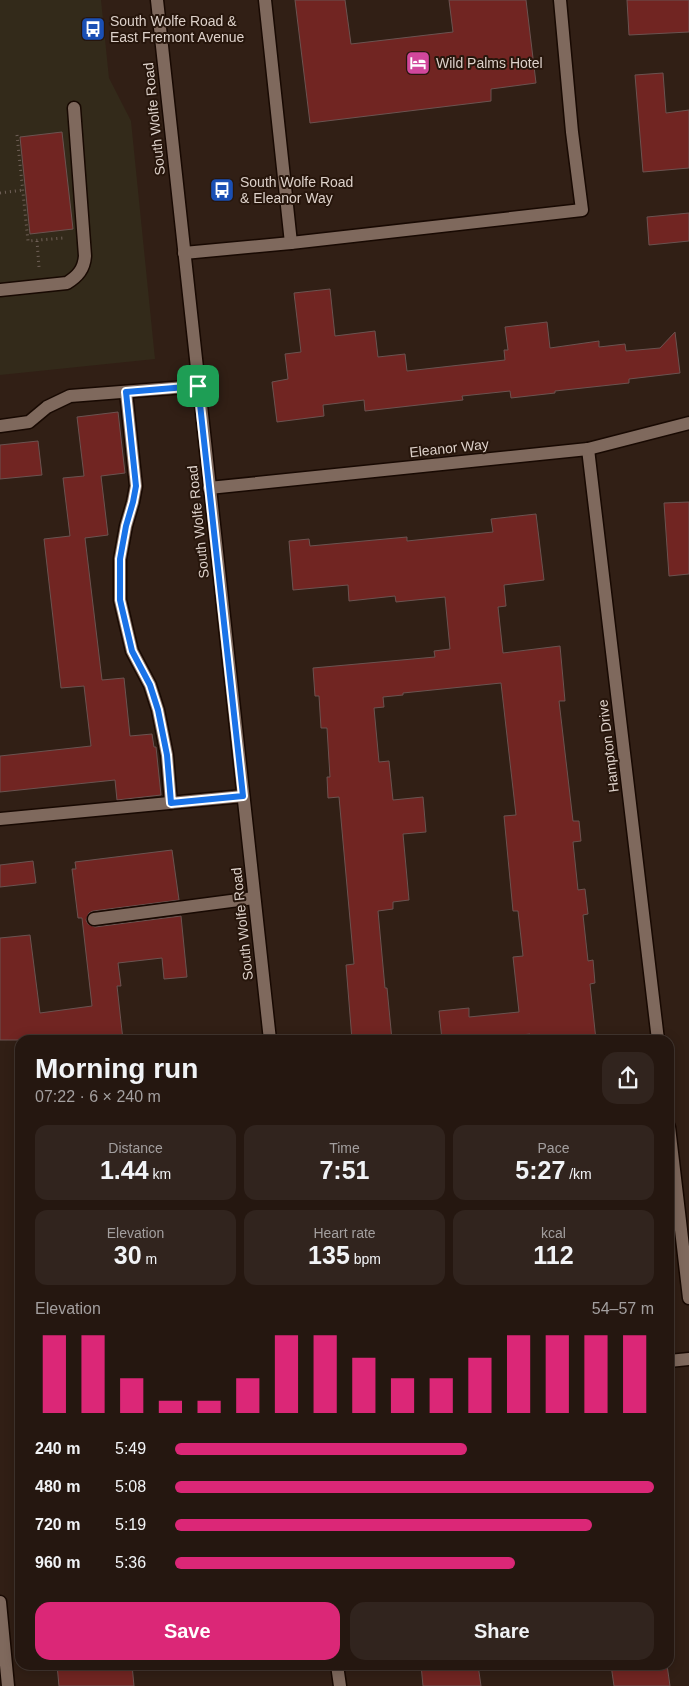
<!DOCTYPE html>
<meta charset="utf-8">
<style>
:root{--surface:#251710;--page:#31241e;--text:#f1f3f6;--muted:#a39f9f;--line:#423630;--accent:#db2777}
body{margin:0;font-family:Arial,sans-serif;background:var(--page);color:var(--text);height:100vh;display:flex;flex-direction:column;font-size:19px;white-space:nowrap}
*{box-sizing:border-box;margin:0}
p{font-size:16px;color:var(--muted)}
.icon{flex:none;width:28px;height:28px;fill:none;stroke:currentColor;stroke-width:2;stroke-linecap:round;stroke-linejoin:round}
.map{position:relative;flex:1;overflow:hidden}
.panel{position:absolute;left:15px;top:1035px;width:659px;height:635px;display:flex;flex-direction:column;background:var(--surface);border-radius:15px;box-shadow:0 2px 12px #0003,0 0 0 1px var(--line)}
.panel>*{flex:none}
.pin{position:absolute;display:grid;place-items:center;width:42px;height:42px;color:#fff;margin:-21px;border-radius:10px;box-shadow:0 2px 8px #0006}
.round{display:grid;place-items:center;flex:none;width:52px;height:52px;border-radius:15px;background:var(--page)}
.head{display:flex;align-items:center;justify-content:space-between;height:85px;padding:0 20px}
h1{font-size:28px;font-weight:700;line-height:38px}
.figures{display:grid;grid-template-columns:repeat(3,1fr);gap:8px;height:85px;padding:5px 20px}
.figures div{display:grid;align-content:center;border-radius:12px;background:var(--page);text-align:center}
.figures b{font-size:25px;font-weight:700}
.figures small{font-size:14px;font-weight:400}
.figures p{font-size:14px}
.chart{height:140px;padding:10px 20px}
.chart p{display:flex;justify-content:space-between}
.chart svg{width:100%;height:90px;margin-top:5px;stroke:var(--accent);stroke-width:6}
.cta{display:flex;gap:10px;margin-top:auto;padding:10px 20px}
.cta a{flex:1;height:58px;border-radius:15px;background:var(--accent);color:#fff;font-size:20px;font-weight:700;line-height:58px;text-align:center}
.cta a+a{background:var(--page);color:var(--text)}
ul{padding:0 20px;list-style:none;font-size:16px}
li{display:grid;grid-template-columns:80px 60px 1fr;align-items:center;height:38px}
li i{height:12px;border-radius:6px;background:var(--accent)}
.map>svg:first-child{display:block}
</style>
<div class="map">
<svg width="689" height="1686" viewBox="0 0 689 1686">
<rect width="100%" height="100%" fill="#311f15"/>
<polygon fill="#332a1a" points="0,0 101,0 109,78 131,121 155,359 0,375"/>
<g fill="#712522" stroke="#6b5350">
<polygon points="295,0 345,0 351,44 453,32 449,0 526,0 536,83 491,89 491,101 310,123"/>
<polygon points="627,0 689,0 689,32 629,35"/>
<polygon points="663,73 666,113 689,110 689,168 643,172 635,75"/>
<polygon points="62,132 73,229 30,234 20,137"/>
<polygon points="689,213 689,241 649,245 647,217"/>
<polygon points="330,289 335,336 375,331 378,357 405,354 407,371 505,360 504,350 508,350 505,327 547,322 550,348 599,341 599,347 625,344 626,351 660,348 675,332 680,373 629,379 629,383 555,391 555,393 511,398 510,391 462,396 463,400 365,411 364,400 323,405 324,416 277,422 272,382 288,379 285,354 301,352 294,293"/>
<polygon points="118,412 125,473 101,476 108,535 85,538 102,680 124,678 130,736 152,734 154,747 156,747 161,795 117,800 115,780 0,792 0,756 91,746 84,686 61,688 44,539 70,536 63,478 84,476 77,417"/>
<polygon points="38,441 42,475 0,479 0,445"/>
<polygon points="689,502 689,574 669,576 664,503"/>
<polygon points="536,514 544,580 504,585 506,606 498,607 503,653 560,646 565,701 559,701 573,821 579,821 581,841 573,842 578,890 585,889 588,914 583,915 588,961 593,960 595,983 590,984 596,1040 531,1040 530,1034 477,1040 442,1040 439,1011 469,1008 469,1017 519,1012 513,957 523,956 518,911 513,911 504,816 516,815 501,683 403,693 403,695 383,697 384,707 374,708 379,762 389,761 393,800 423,797 426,832 403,834 409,900 393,902 393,909 378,911 385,988 387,988 392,1040 352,1040 346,965 354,964 339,797 328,798 327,777 330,777 327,728 321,728 319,696 315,696 313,668 435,657 434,651 450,649 445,597 396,602 395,596 349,601 348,585 293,590 289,541 309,539 310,546 407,537 407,541 493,532 491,519"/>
<polygon points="172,850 179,900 93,911 89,913 86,920 88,924 95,927 181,916 187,977 164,979 162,958 118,963 121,986 117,986 123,1040 0,1040 0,938 30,935 40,1013 92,1006 82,918 78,918 72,869 76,869 75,862"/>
<polygon points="33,861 36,883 0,887 0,865"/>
<polygon points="57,1665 132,1665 134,1686 59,1686"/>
<polygon points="421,1665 478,1665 481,1686 423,1686"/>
<polygon points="611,1665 667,1665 670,1686 614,1686"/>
</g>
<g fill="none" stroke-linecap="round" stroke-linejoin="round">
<defs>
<g id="lane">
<polyline points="265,0 291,243"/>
<polyline points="184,253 291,243 582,210 572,132 560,0"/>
<path d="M0 290 67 283C78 276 84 269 85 256L74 108"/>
<polyline points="126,392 136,486 133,502 126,526 120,559 120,600 132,651 150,685 158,710 167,755 171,803"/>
<polyline points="0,426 29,422 47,407 70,396 198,386"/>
<polyline points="0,819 243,796"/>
<polyline points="94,919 254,898"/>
</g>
<g id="street">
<polyline points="588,449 658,1040"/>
<polyline points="209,488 588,449 689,423"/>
<polyline points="669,1127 689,1298"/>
<polyline points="669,1361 689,1359"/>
<polyline points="0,1602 8,1686"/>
</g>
<g id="secondary">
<polyline points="157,0 270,1040"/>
<polyline points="337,1665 340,1686"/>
</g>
</defs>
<use href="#lane" stroke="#180902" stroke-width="15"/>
<use href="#street" stroke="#180902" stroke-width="15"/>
<use href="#secondary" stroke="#180902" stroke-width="15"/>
<g stroke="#706158" stroke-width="3" stroke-dasharray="1 4" stroke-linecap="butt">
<polyline points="17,135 28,241 63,238"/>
<polyline points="0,193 23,190"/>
<polyline points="37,241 39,267"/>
</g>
<use href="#lane" stroke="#7f695d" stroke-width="12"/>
<use href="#street" stroke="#7f695d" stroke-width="12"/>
<use href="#secondary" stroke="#7f695d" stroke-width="12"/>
</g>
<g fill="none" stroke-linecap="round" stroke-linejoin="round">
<defs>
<polygon id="route" points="198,386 243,796 171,803 167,755 158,710 150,685 132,651 120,600 120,559 126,526 133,502 136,486 126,392"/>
</defs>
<use href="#route" stroke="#fff" stroke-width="10"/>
<use href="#route" stroke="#1a73e8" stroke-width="6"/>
</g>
<defs>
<symbol id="bus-square" viewBox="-11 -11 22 22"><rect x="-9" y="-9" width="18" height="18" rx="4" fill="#1a4fb4" stroke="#27160c"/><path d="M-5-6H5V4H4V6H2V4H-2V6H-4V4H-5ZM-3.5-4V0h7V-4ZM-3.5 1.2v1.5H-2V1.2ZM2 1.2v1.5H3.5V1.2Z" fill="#fff"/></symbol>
<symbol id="hotel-square" viewBox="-11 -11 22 22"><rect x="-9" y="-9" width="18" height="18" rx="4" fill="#d1479c" stroke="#27160c"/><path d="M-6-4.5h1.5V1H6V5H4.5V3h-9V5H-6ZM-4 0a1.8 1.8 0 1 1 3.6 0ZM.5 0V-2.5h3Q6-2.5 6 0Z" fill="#fff"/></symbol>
</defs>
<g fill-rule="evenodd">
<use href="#bus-square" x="79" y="15" width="28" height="28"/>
<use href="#hotel-square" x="404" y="49" width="28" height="28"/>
<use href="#bus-square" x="208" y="176" width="28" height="28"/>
</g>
<g text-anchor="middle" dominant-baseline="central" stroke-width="4" stroke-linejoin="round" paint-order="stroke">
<g font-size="14" fill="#ddd1ca" stroke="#27160c" text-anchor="start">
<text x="110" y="21">South Wolfe Road &amp;<tspan x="110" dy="16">East Fremont Avenue</tspan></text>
<text x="436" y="63">Wild Palms Hotel</text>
<text x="240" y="182">South Wolfe Road<tspan x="240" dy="16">&amp; Eleanor Way</tspan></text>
</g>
<g font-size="14" fill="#ddd1ca" stroke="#27160c">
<text transform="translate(154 119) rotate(-96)">South Wolfe Road</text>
<text transform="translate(449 448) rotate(-6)">Eleanor Way</text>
<text transform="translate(198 522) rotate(-96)">South Wolfe Road</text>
<text transform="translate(608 746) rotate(-97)">Hampton Drive</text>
<text transform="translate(242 924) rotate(-96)">South Wolfe Road</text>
</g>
</g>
</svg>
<div class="pin" style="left:198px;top:386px;background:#1e9e55"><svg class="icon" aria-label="arrive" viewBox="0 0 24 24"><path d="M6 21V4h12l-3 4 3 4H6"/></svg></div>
<section class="panel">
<div class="head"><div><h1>Morning run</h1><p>07:22 · 6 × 240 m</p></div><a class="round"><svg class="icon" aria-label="share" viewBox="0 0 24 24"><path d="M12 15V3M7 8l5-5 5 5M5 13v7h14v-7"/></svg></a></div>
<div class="figures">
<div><p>Distance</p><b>1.44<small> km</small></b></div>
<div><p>Time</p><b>7:51</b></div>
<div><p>Pace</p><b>5:27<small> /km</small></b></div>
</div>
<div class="figures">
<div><p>Elevation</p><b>30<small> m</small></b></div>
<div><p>Heart rate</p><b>135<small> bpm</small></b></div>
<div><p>kcal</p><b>112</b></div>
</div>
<div class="chart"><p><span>Elevation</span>54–57 m</p>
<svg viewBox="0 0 160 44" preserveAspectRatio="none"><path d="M5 44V6M15 44V6M25 44V27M35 44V38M45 44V38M55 44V27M65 44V6M75 44V6M85 44V17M95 44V27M105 44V27M115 44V17M125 44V6M135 44V6M145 44V6M155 44V6"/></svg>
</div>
<ul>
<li><b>240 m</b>5:49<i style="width:61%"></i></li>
<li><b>480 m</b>5:08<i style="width:100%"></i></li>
<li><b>720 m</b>5:19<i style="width:87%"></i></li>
<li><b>960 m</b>5:36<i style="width:71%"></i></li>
</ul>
<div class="cta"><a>Save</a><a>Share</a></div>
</section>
</div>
